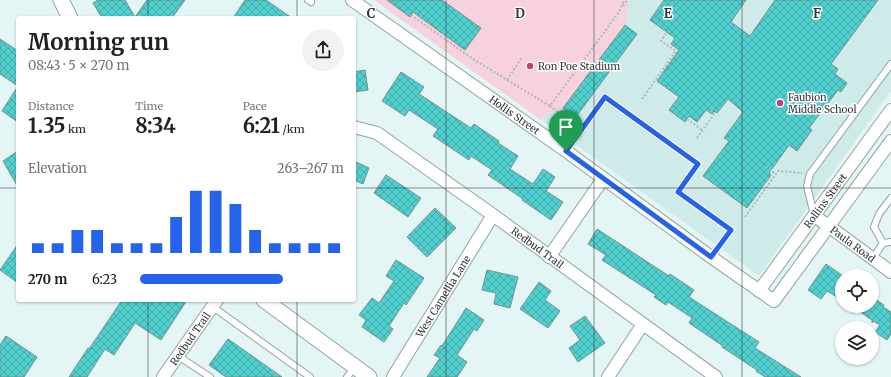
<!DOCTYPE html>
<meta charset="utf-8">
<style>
:root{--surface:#fff;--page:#f2f2f2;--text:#222;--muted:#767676;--accent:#2563eb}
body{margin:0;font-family:Merriweather,serif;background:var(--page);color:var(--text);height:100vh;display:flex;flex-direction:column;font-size:15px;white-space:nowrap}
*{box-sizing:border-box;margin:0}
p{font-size:13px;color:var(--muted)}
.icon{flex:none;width:22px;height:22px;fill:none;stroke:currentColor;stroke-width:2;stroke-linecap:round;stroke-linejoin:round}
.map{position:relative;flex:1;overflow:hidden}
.panel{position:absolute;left:16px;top:16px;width:340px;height:286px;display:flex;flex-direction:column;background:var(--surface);border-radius:4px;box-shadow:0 1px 3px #0004}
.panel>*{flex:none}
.tools{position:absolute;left:835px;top:269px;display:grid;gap:8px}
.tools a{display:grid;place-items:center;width:44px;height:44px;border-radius:50%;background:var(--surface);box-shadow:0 1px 3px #0004;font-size:20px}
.pin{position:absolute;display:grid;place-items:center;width:34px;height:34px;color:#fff;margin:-41px -17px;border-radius:50% 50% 50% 0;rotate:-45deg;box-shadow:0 0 4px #0007}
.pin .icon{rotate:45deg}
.round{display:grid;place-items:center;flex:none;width:42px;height:42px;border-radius:21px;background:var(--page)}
.overview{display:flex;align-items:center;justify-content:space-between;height:68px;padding:0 12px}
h1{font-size:22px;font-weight:700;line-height:30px}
.figures{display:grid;grid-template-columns:repeat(3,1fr);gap:6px;height:68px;padding:4px 12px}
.figures div{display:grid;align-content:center}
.figures b{font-size:20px;font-weight:700}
.figures small{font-size:11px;font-weight:400}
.figures p{font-size:11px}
.chart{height:112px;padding:8px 12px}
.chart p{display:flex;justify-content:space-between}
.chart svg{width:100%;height:72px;margin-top:4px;stroke:var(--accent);stroke-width:6}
ul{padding:0 12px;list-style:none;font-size:13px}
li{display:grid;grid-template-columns:64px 48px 1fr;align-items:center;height:30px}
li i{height:10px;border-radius:5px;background:var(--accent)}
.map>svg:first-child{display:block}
</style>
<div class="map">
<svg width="891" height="377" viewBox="0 0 891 377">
<defs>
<pattern id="building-cross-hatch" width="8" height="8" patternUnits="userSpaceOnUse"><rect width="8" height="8" fill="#4fd0cf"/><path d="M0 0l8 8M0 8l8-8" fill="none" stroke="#42aaa9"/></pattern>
</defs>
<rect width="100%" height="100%" fill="#e3f6f5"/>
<polygon fill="#ceebea" points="374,0 891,0 891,91 759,276"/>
<polygon fill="#f7d2de" points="374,0 630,0 628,2 625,25 563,108 546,114 541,120"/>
<g fill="url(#building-cross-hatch)" stroke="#7c8d8c">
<polygon points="98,0 125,0 135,17 147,0 185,0 172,18 102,18 93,3"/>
<polygon points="245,0 266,0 292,18 233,18"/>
<polygon points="387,0 442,0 481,28 465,50 413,12 410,17"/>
<polygon points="664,0 746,0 731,22 750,36 775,0 878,0 831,64 838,69 835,74 847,83 841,92 838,90 809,128 812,130 797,151 789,145 769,173 771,175 747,208 703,176 729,141 724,138 743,112 728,99 717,113 714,111 712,114 706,110 697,122 689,116 685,122 669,110 679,97 657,81 679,50 671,44 675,38 650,20"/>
<polygon points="625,25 637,34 576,117 563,108"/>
<polygon points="0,39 18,51 18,122 2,111 18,86 0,74"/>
<polygon points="365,70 368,90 354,92 354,72"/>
<polygon points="401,72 424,87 419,94 471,128 474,124 499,141 498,143 518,156 510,169 533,184 543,169 555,177 546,191 563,202 551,220 522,200 523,199 488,175 492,170 471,156 469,160 433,136 438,129 409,110 405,116 382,101"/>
<polygon points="18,151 18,187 3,161"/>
<polygon points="354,161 369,168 363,184 354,180"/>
<polygon points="386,175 421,198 408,217 374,193"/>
<polygon points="435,208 456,228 427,257 407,237"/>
<polygon points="597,229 669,276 670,274 694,290 689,297 759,342 755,348 801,377 765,377 756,371 757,370 722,347 723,346 689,323 692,318 668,302 666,305 654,297 656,295 602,260 606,255 588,244"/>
<polygon points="18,244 18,283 0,270"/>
<polygon points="396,260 424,278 406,305 404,303 389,326 393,329 384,342 362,327 366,320 359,315 372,298 379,303 394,281 386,276"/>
<polygon points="826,264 843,276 839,276 842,278 842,300 827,291 821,299 808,290"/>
<polygon points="487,270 518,277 510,308 494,304 496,293 482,290"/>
<polygon points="539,282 551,291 545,300 560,311 548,328 520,309"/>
<polygon points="872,297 884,305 883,307 891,312 891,334 887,340 875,332 880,325 873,321 872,323 872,320 851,306 872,306"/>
<polygon points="122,300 187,300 161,340 135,323 114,355 105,349 87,377 69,377 88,348 89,349"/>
<polygon points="466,308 484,320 477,331 474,329 457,355 467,362 457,377 427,377 440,358 434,355 441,345 442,346"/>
<polygon points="585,316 605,343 578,362 569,348 580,340 570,326"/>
<polygon points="6,336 37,357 24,377 0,377 0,345"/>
<polygon points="228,339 282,377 226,377 209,365"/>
</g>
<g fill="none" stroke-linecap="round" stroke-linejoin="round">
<defs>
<g id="service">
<polyline points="308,0 311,2"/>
<polyline points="566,151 605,97 698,164 678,192 731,230 711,257"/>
<polyline points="814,215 807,186 810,174 891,64"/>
<polyline points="883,243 891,242"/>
<polyline points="873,258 883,243 874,227 879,214 891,198"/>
<polyline points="213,307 310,377"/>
<polyline points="178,356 210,377"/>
<polyline points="347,377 355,367"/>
</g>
<g id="minor">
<path id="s1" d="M352 0 566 151 711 257 774 301 891 141"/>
<path id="s2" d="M354 127 377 133 493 215 716 377"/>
<path id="s3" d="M815 216 891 272"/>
<polyline points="549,257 603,179"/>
<path id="s4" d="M759 291 891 110"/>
<path id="s5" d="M163 377 217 300"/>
<path id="s6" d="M393 377 493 215"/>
<polyline points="608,377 643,324"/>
</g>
<g id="tertiary">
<polyline points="61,0 70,18"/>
<polyline points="264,300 369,377"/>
</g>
</defs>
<use href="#service" stroke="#92a3a3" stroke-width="8"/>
<use href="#minor" stroke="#92a3a3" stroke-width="14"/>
<use href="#tertiary" stroke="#92a3a3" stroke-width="17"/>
<g stroke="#aabab9" stroke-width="2" stroke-dasharray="2 2" stroke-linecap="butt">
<polyline points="390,0 391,0"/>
<polyline points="623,6 627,0"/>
<polyline points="411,15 473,59 550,106 619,12 624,0"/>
<polyline points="507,80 522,57"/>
<polyline points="642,99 676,51 661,41 667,32"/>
<polyline points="550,106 574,125"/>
<polyline points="687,119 702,130"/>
<polyline points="697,138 714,114 711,111 712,110"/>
<polyline points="766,167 776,174"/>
<polyline points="745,217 778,171 802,173"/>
</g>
<use href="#service" stroke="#fff" stroke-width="6"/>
<use href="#minor" stroke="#fff" stroke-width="12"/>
<use href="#tertiary" stroke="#fff" stroke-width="15"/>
</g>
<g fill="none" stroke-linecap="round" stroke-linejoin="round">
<defs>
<polygon id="route" points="605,97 698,164 678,192 731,230 711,257 566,151"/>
</defs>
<use href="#route" stroke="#fff" stroke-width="8"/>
<use href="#route" stroke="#2563eb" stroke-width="5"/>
</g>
<path fill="none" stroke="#303737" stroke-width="1" stroke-opacity="0.55" d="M148 0V18M297 0V18M446 0V377M594 0V377M742 0V377M0 188H18M354 188H891M148 300V377M297 300V377"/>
<g fill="#c53e7c" stroke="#fff" stroke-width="1.5">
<circle cx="530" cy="66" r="4"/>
<circle cx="780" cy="103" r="4"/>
</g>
<g text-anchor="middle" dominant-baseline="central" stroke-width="3" stroke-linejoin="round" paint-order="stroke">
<g font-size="10" fill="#303737" stroke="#fff" text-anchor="start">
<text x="538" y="66">Ron Poe Stadium</text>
<text x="788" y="97">Faubion<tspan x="788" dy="12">Middle School</tspan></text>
</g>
<g font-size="10" fill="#303737" stroke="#fff">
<text stroke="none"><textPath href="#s1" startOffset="199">Hollis Street</textPath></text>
<text stroke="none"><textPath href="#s4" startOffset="112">Rollins Street</textPath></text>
<text stroke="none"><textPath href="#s3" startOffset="47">Paula Road</textPath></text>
<text stroke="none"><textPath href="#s2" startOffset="221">Redbud Trail</textPath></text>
<text stroke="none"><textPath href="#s6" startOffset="95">West Camellia Lane</textPath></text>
<text stroke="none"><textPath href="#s5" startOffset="47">Redbud Trail</textPath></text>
</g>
</g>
<g font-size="13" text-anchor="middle" font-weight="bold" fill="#303737" stroke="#fff" stroke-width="3" stroke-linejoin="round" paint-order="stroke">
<text x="371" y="18">C</text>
<text x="520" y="18">D</text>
<text x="668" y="18">E</text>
<text x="817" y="18">F</text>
</g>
</svg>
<div class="tools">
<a><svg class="icon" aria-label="locate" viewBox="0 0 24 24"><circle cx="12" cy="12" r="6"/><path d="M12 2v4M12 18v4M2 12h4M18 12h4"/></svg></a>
<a><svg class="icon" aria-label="layers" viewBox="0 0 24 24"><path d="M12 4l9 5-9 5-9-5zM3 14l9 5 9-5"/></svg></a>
</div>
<div class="pin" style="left:566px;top:151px;background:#1e9e55"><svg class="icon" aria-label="arrive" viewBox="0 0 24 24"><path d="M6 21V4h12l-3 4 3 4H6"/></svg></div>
<section class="panel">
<div class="overview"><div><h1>Morning run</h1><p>08:43 · 5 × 270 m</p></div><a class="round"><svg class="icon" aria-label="share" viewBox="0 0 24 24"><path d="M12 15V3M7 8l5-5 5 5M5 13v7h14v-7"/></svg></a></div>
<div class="figures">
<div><p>Distance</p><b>1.35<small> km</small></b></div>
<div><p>Time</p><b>8:34</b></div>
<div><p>Pace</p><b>6:21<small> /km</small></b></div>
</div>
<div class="chart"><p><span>Elevation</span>263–267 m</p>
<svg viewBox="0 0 160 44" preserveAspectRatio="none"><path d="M5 44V38M15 44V38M25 44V30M35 44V30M45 44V38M55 44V38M65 44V38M75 44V22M85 44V6M95 44V6M105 44V14M115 44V30M125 44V38M135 44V38M145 44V38M155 44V38"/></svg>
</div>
<ul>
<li><b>270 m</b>6:23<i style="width:70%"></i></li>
</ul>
</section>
</div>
